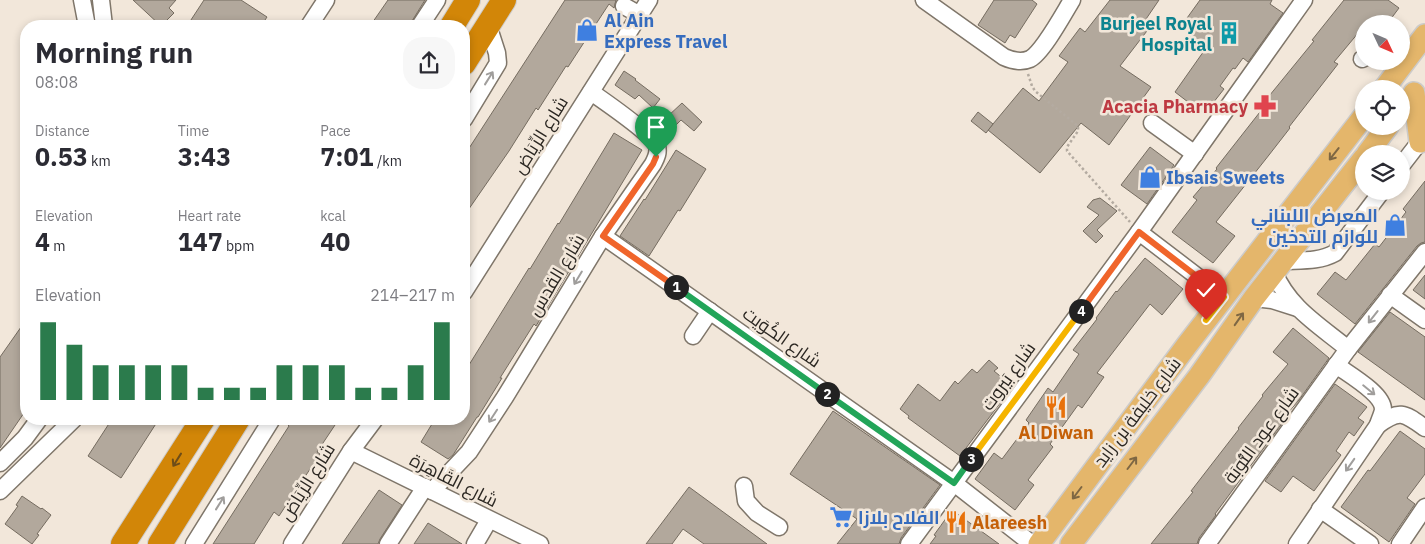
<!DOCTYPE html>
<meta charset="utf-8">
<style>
:root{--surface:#fff;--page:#f7f7f7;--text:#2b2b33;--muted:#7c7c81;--accent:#2b7b4c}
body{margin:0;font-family:"IBM Plex Sans",Cairo,sans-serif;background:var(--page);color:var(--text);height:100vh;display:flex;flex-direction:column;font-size:19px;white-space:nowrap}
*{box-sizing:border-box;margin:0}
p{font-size:16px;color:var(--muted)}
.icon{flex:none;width:28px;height:28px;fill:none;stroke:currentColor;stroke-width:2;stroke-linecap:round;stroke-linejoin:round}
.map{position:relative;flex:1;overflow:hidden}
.drawer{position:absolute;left:20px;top:20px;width:450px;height:405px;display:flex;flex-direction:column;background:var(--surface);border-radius:20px;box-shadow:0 2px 8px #0003}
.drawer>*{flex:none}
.needle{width:32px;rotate:134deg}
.controls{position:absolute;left:1355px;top:15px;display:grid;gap:10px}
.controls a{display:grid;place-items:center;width:55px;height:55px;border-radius:50%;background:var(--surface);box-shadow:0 2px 8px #0003;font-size:25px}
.pin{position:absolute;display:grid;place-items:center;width:42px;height:42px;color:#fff;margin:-51px -21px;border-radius:50% 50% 50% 0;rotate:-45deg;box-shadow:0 0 5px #0007}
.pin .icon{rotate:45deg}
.km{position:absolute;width:25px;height:25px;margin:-12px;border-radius:50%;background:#222;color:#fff;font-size:14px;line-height:25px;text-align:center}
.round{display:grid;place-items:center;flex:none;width:52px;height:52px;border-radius:20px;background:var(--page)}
.overview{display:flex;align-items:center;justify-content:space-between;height:85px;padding:0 15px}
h1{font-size:28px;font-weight:700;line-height:38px}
.figures{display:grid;grid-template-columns:repeat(3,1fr);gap:8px;height:85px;padding:5px 15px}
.figures div{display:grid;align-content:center}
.figures b{font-size:25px;font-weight:700}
.figures small{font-size:14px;font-weight:400}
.figures p{font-size:14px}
.chart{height:140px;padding:10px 15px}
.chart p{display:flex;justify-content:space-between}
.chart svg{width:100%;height:90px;margin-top:5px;stroke:var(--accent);stroke-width:6}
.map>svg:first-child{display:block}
</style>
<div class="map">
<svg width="1425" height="544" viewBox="0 0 1425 544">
<rect width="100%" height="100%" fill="#f2e7da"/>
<g fill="#b2a89c" stroke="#756c60">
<polygon points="133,0 176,0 169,8 174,13 161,26"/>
<polygon points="204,0 241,0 267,17 261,26 187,26"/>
<polygon points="388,0 425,0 412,21 410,26 370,26"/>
<polygon points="565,0 616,0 614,8 609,4 568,67 566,66 538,110 536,108 509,151 464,216 464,156"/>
<polygon points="994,0 1032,0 1037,4 1015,38 1010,35 1005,43 978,25"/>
<polygon points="1110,0 1159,0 1144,22 1150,27 1120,66 1151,87 1109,145 1081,123 1040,173 988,130 1023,88 1039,101 1068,62 1059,56 1080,28 1085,32"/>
<polygon points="1200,0 1272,0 1270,4 1283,13 1248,62 1243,58 1235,69 1233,68 1220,86 1224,89 1213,103 1209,101 1201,112 1175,92 1206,48 1188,35 1191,31 1182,25"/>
<polygon points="1344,0 1388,0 1399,8 1387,24 1364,24 1364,26 1334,62 1338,64 1289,127 1290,128 1269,155 1216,222 1235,236 1213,263 1172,232 1197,200 1193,197 1217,169 1216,168 1267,103 1265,101 1314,41 1312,40"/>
<polygon points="624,71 636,79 635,80 660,99 653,108 639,95 635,99 615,85"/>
<polygon points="682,103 702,122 694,131 681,120 676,125 667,117"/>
<polygon points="978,112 993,124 986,133 971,121"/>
<polygon points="614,133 642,150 536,326 534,324 500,378 502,378 478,417 477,417 453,455 448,459 421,442 435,419 464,419 464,373 529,268 530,269 558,223 559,224"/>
<polygon points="1150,147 1174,165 1147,204 1121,185"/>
<polygon points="676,150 706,169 680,211 678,210 649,256 620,236 644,199 645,200"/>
<polygon points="1425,181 1425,242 1421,243 1417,246 1355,324 1317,294 1335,272 1346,280 1375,244 1379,247 1406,212 1403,209"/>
<polygon points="1100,198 1117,211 1097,230 1103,236 1096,243 1083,231 1099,215 1087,207 1093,200"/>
<polygon points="1145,258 1183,289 1162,315 1150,304 1097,373 1104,377 1082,408 1078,405 1050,444 1053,447 1028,480 1034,485 1015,510 975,479 994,453 1002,459 1029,423 1026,420 1048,388 1053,392 1079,354 1073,350 1097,319 1096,318 1116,291 1117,292"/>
<polygon points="1425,275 1425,299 1413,290"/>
<polygon points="1390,312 1425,337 1425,400 1358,352"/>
<polygon points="26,320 26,410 0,448 0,357"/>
<polygon points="1293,328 1329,358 1299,400 1281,421 1283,422 1215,514 1216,515 1199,538 1197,544 1151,544 1193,492 1191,491 1239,429 1238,428 1263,396 1262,395 1288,364 1273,352"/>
<polygon points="989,360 998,368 994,371 1005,380 1002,383 1010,390 960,456 908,418 909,416 900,409 918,384 940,401 955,381 958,384 972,369 977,373"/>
<polygon points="1335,384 1367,407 1358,418 1364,422 1354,436 1349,432 1336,451 1341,455 1314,491 1293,476 1281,492 1265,481"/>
<polygon points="833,411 940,485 901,538 899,544 837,544 857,519 790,474"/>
<polygon points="112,419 159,419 121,478 88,456"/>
<polygon points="293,419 339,419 317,452 320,454 279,516 274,512 254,544 213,544 289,426 288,425"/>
<polygon points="1400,431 1425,449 1425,474 1407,498 1415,504 1389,542 1341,507 1368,470 1370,471"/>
<polygon points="689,487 767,544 704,544 683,529 672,544 646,544"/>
<polygon points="379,490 402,505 380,539 378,544 342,544"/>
<polygon points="22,496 41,509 42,508 51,515 37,534 39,535 32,544 5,524 18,506 16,505"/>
<polygon points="952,510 999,544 930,544 936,536 934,535"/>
<polygon points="428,523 462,544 414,544"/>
</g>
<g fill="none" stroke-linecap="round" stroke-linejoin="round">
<defs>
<g id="minor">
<polyline points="82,0 87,26"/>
<polyline points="101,0 104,26"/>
<path d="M924 0 1004 57C1013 61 1021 63 1030 59 1043 52 1064 13 1072 0"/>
<polyline points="624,6 640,15"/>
<polyline points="309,26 326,0"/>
<polyline points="420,26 437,0"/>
<polyline points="1362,59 1364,58"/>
<polyline points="464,119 498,63 497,53 488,25"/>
<polyline points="1152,123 1195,154"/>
<polyline points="1401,166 1425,135"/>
<polyline points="1139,232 1224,297"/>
<polyline points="603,236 954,483 1032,544"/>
<path d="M1283 261C1300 260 1319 262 1335 253L1382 191"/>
<path d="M1274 272C1289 308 1319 325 1348 349"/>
<polyline points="464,292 649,0"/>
<polyline points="1390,295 1425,320"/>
<polyline points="1254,298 1272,300 1297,308"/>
<polyline points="693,336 710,311"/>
<path d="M1378 425C1400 409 1404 413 1425 428"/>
<polyline points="351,451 540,544"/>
<polyline points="0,463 25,438 39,419"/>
<polyline points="744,486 746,501 757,513 779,527"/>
<polyline points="0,491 74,419"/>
<path d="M432 491 469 452 505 397 603 236 653 164C656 158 659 153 657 146 652 134 604 101 591 92"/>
<polyline points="1320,509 1370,544"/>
<polyline points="194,544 272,419"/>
<polyline points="292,544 351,451 375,419"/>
<polyline points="388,544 425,487"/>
<polyline points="475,544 489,520"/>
<polyline points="909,544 1139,232 1304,0"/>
<polyline points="1207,544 1348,349 1425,252"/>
<path d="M1297 544 1378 425C1379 421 1382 415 1383 410 1384 394 1348 374 1336 365"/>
<polyline points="1400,544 1425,507"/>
</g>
<g id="major">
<polyline points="1384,89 1425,35"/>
<polyline points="1414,93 1420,142"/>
<polyline points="1367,154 1388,126"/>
<polyline points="1039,544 1187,345 1364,116"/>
<polyline points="1071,544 1199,376 1254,298 1364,158"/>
</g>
<g id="highway">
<polyline points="452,26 468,0"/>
<polyline points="464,63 504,0"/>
<polyline points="123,544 203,419"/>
<polyline points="160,544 238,419"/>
</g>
</defs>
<use href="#minor" stroke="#7f766a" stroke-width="19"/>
<use href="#major" stroke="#cccbca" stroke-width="24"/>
<use href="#highway" stroke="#cccbca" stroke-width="26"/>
<polyline stroke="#b4aba1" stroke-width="2.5" stroke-dasharray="2.5 2.5" stroke-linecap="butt" points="1028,74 1032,86 1035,91 1078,126 1078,131 1067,147 1067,151 1130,222"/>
<use href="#minor" stroke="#fff" stroke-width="16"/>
<use href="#major" stroke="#e4b66b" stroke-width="21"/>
<use href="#highway" stroke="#d28608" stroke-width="24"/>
</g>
<defs><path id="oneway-shaft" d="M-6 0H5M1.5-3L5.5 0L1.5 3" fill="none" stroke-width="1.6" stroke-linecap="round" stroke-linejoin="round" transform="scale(1.25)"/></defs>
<g stroke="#a09e9c">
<use href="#oneway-shaft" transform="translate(489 78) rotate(-58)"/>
<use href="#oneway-shaft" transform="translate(578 278) rotate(121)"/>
<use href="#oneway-shaft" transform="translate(1373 317) rotate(128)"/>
<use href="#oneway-shaft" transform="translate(1369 390) rotate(39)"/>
<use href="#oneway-shaft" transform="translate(493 416) rotate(123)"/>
<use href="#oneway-shaft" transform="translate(1350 465) rotate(125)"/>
<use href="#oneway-shaft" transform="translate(220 503) rotate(-58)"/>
</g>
<g stroke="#7e6743">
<use href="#oneway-shaft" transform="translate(1334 154) rotate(128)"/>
<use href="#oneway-shaft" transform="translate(1239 319) rotate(-55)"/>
<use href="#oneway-shaft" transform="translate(1132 463) rotate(-53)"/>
<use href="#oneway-shaft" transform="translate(1077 493) rotate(127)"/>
</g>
<use stroke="#6e4d18" href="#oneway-shaft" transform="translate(177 460) rotate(122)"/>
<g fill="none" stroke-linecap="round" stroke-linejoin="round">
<defs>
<polyline id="split-1" points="656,157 653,164 603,236 676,287"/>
<polyline id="split-2" points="676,287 827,394"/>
<polyline id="split-3" points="827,394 954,483 971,459"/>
<polyline id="split-4" points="971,459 1081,311"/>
<polyline id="split-5" points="1081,311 1139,232 1208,285"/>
<polyline id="split-6" points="1206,320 1224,297 1208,285"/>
</defs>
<use href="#split-1" stroke="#fff" stroke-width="10"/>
<use href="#split-2" stroke="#fff" stroke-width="10"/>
<use href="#split-3" stroke="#fff" stroke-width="10"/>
<use href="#split-4" stroke="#fff" stroke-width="10"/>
<use href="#split-5" stroke="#fff" stroke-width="10"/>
<use href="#split-6" stroke="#fff" stroke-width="10"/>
<use href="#split-1" stroke="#f0652b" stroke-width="6"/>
<use href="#split-2" stroke="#22a559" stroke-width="6"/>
<use href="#split-3" stroke="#22a559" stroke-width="6"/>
<use href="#split-4" stroke="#f5b400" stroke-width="6"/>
<use href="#split-5" stroke="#f0652b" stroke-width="6"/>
<use href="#split-6" stroke="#f5b400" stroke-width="6"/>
</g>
<defs>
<symbol id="shop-bare" viewBox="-9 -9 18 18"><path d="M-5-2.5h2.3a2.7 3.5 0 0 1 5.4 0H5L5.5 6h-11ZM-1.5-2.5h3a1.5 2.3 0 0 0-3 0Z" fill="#3f7fe0" stroke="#f2e7da" stroke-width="2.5" paint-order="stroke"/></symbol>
<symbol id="building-bare" viewBox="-9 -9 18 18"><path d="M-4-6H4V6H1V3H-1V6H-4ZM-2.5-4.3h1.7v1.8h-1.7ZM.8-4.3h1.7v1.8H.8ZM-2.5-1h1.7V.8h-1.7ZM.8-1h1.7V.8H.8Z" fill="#0f9aa8" stroke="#f2e7da" stroke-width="2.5" paint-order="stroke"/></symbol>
<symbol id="pharmacy-bare" viewBox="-9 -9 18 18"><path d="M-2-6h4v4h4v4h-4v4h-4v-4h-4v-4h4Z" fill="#e0444e" stroke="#f2e7da" stroke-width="2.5" paint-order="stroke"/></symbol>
<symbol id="restaurant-bare" viewBox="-9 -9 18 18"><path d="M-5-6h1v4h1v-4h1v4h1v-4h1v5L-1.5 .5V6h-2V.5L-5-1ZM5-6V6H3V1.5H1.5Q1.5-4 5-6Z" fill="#e8710a" stroke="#f2e7da" stroke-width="2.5" paint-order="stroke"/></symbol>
<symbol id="supermarket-bare" viewBox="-9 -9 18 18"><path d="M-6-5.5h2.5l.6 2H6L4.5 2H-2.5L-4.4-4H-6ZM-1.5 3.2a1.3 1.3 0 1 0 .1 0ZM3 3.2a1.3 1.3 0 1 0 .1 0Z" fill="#3f7fe0" stroke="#f2e7da" stroke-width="2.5" paint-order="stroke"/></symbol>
</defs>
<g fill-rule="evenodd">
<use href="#shop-bare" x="571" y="14" width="32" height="32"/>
<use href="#building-bare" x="1213" y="17" width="32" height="32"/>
<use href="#pharmacy-bare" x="1249" y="90" width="32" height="32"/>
<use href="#shop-bare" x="1134" y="161" width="32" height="32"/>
<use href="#shop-bare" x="1379" y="209" width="32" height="32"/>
<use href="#restaurant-bare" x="1040" y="391" width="32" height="32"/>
<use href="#supermarket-bare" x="825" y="501" width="32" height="32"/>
<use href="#restaurant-bare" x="940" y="506" width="32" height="32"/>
</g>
<g text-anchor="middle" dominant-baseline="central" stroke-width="5" stroke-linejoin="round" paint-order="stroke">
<g font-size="18" font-weight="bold" fill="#366cbe" stroke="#f2e7da" text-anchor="start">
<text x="604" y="20">Al Ain<tspan x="604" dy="21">Express Travel</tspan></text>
<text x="1166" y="177">Ibsais Sweets</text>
<text x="1378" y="215" text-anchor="end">المعرض اللبناني<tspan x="1378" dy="21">للوازم التدخين</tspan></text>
<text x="858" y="517">الفلاح بلازا</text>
</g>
<g font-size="18" font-weight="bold" fill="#0d838f" stroke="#f2e7da" text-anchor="end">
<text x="1212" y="23">Burjeel Royal<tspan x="1212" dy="21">Hospital</tspan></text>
</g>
<g font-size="18" font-weight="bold" fill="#be3a42" stroke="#f2e7da" text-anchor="end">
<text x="1248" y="106">Acacia Pharmacy</text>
</g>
<g font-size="18" fill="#2b2722" stroke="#f2e7da">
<text transform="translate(540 135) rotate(-58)">شارع الرِّيَاض</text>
<text transform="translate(556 275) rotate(-59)">شارع القدس</text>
<text transform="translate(782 337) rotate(35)">شارع الكُوَيت</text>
<text transform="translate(1008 376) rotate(-54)">شارع بَيروت</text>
<text transform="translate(1137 412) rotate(-53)">شارع خليفة بن زايد</text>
<text transform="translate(1261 435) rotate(-54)">شارع عود التُّوبَة</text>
<text transform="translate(454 480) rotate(27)">شارع القَاهِرَة</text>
<text transform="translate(307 482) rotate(-58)">شارع الرِّيَاض</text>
</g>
<g font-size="18" font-weight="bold" fill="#c56008" stroke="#f2e7da">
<text x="1056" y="432">Al Diwan</text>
<text x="972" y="522" text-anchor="start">Alareesh</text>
</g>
</g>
</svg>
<div class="controls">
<a><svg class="needle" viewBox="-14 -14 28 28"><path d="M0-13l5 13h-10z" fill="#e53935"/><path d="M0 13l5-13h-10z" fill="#7c7c81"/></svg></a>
<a><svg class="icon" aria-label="locate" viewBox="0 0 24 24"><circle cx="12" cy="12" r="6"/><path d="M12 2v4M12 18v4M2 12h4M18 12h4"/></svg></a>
<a><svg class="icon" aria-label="layers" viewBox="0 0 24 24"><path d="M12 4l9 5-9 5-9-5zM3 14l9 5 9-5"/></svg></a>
</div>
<div class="pin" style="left:656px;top:157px;background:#1e9e55"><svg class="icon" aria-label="arrive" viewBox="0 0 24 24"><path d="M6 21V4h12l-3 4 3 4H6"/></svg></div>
<div class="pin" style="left:1206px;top:320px;background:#d93025"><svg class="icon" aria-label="check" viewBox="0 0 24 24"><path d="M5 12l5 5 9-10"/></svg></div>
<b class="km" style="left:676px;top:287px">1</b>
<b class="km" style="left:827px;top:394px">2</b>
<b class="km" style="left:971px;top:459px">3</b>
<b class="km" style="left:1081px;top:311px">4</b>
<section class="drawer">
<div class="overview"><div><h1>Morning run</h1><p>08:08</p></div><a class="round"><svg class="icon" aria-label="share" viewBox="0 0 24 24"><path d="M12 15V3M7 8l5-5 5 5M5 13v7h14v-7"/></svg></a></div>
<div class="figures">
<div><p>Distance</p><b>0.53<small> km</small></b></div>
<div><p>Time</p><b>3:43</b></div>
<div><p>Pace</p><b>7:01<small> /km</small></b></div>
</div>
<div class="figures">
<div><p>Elevation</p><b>4<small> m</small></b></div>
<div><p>Heart rate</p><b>147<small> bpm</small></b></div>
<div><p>kcal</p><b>40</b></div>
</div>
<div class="chart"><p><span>Elevation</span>214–217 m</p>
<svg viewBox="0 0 160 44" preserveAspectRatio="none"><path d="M5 44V6M15 44V17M25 44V27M35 44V27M45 44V27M55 44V27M65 44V38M75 44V38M85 44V38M95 44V27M105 44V27M115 44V27M125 44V38M135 44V38M145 44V27M155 44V6"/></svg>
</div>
</section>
</div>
